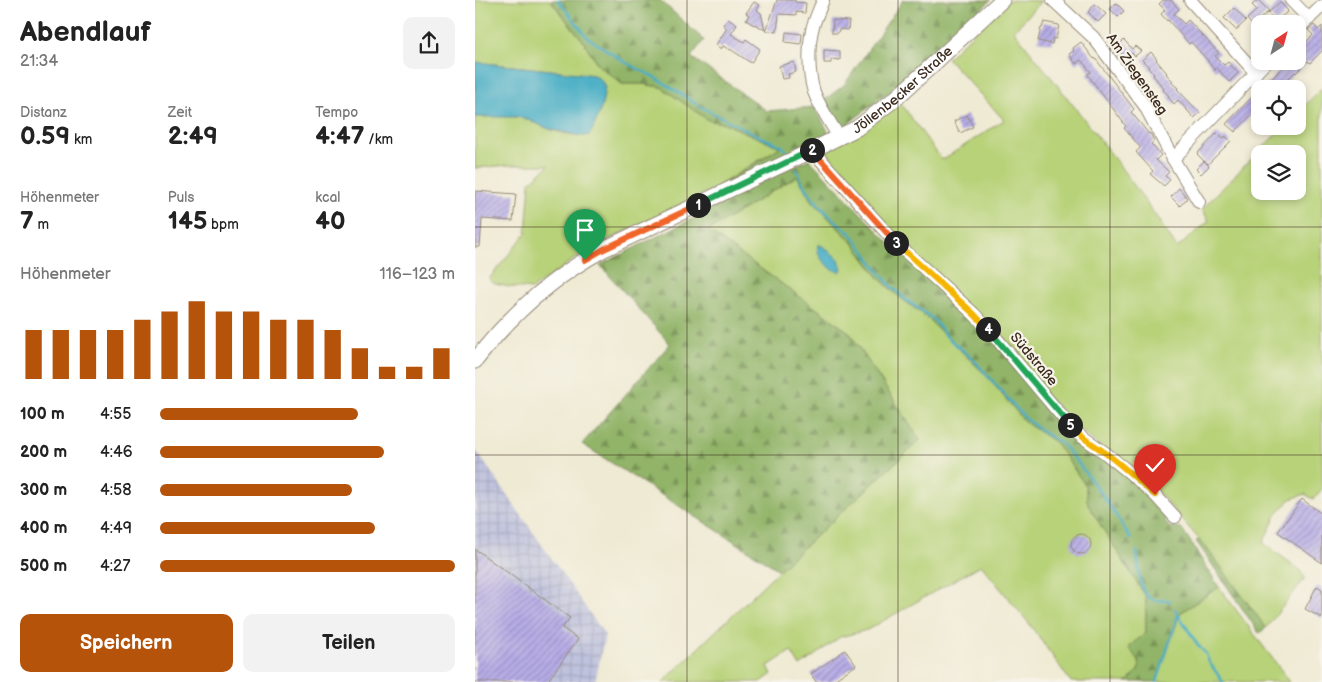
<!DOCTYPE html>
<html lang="de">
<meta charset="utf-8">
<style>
:root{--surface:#fff;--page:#f2f2f2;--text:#222;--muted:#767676;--accent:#b45309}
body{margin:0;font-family:"Balsamiq Sans",sans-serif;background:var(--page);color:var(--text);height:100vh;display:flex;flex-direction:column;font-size:19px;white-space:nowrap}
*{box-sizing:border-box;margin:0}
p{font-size:16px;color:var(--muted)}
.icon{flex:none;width:28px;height:28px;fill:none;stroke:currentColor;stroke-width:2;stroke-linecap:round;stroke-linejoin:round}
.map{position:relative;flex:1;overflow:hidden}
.side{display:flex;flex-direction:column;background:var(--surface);width:475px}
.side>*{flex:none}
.needle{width:32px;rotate:36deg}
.buttons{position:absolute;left:776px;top:15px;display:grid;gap:10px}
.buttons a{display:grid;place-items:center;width:55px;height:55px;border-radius:10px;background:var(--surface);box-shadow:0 2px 8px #0003;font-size:25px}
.pin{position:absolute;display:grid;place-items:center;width:42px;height:42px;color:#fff;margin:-51px -21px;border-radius:50% 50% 50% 0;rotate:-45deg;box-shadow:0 0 5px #0007}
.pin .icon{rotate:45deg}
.km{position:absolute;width:25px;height:25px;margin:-12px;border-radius:50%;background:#222;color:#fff;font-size:14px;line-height:25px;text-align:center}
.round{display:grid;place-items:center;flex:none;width:52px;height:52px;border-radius:10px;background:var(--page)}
.overview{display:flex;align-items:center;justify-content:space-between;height:85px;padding:0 20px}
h1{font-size:28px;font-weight:800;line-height:38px}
.stats{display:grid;grid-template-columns:repeat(3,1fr);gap:8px;height:85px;padding:5px 20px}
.stats div{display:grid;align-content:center}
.stats b{font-size:25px;font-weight:800}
.stats small{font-size:14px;font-weight:400}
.stats p{font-size:14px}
.chart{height:140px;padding:10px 20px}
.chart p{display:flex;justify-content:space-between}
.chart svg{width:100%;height:90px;margin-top:5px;stroke:var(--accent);stroke-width:6}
.button{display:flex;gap:10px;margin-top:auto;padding:10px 20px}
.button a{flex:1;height:58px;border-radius:10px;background:var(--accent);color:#fff;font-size:20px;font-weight:800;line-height:58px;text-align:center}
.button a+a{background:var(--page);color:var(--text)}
ul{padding:0 20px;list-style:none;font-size:16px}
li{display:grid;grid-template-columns:80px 60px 1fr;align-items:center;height:38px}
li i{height:12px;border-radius:6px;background:var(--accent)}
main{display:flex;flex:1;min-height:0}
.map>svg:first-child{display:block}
</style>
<main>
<section class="side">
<div class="overview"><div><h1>Abendlauf</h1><p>21:34</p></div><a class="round"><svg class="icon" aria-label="share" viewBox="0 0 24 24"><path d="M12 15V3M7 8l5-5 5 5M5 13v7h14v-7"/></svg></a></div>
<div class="stats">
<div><p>Distanz</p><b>0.59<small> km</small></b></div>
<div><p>Zeit</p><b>2:49</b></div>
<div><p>Tempo</p><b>4:47<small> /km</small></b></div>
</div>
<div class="stats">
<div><p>Höhenmeter</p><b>7<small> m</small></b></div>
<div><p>Puls</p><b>145<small> bpm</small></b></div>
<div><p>kcal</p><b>40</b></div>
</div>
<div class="chart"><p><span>Höhenmeter</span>116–123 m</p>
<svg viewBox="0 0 160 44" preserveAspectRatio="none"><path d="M5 44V20M15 44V20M25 44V20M35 44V20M45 44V15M55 44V11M65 44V6M75 44V11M85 44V11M95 44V15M105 44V15M115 44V20M125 44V29M135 44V38M145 44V38M155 44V29"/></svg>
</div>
<ul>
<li><b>100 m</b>4:55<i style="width:67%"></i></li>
<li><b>200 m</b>4:46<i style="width:76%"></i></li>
<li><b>300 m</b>4:58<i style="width:65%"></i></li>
<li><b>400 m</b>4:49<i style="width:73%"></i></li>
<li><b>500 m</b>4:27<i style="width:100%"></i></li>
</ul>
<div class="button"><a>Speichern</a><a>Teilen</a></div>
</section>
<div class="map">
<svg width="847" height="682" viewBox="0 0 847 682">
<defs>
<pattern id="industrial-grid" width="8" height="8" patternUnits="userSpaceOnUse" patternTransform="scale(1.25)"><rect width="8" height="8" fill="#bfc2dd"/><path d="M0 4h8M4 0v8" fill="none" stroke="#a5a7bd"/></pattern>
<pattern id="forest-firs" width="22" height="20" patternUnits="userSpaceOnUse" patternTransform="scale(1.25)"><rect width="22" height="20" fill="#91b468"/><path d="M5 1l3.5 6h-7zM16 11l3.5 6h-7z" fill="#789355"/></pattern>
<pattern id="building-hatch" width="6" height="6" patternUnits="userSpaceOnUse" patternTransform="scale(1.25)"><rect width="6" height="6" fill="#b7ade7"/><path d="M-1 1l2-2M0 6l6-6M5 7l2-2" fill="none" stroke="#968dbb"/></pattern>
</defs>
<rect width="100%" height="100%" fill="#f7f3e8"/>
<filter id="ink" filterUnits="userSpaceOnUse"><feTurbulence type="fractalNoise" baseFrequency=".02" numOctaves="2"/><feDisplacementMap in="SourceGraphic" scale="10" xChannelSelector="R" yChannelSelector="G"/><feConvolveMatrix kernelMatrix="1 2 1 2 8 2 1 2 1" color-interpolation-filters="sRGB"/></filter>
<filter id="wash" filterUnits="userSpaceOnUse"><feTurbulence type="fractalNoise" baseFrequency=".0096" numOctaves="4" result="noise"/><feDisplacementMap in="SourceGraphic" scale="20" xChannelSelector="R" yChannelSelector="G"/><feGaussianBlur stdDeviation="1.12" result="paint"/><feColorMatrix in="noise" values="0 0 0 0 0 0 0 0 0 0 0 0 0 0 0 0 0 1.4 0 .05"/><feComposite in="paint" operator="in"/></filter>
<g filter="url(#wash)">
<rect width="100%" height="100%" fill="#efead3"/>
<polygon fill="url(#industrial-grid)" points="0,449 130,635 120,682 0,682"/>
<g fill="#b7d278" stroke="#797e4b" fill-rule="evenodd">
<path d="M0 0H75L109 42 123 65 147 84H167L186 87 233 120 251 124 305 147 238 189 112 250 57 289 35 287 20 284 14 279 51 233 55 182 74 165H35L0 168V117C13 116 38 115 50 119 58 121 65 125 72 128 81 132 104 138 114 135L125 79 118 75 103 73 0 62Z"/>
<path d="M534 0 566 1 539 31C595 101 653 172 702 248L734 221 727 209 809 126H822L823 112 847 88V489L838 499 830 494 816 499 801 515 788 543 824 569 830 578 791 628 734 551 687 496 604 429 420 240 347 153 425 102 467 160 529 120 472 58ZM785 154H822V191H785Z"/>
<polygon points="322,176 338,202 380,245 404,278 422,295 452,318 511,375 550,422 581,443 610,485 613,505 671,597 671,633 664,661 665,666 662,673 652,682 596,682 553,622 506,565 392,630 365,637 325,666 316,651 293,666 297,674 286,682 188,682 304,570 445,440 374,332 233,231"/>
<polygon points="744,587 815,682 682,682 705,613"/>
</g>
<g fill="url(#forest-firs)" stroke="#666f43">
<polygon points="76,0 185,0 229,40 216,57 292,111 339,107 353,131 351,138 238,189 277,166 305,147 251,124 233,120 186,87 167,84 147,84 123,65 109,42"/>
<polygon points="428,0 516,0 419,88 370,126 363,124 348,101 369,85"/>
<path d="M334 159 416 245 498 317 596 432 653 475 691 516 690 522 695 528C700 526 703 527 708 530L744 587 705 613 682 682H652C670 665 667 665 653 647L671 633V597L613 505 610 485 581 443 550 422 511 375 452 318 422 295 404 278 380 245 338 202 322 176 233 231 374 332 445 440 304 570 107 444 195 344 125 265 249 203 250 199Z"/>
<polygon points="724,540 734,551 791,628 784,633 721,541"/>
</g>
<g fill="#46adc5" stroke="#406c72">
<polygon points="0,62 103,73 118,75 125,79 128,83 130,88 127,106 117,131 114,135 109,136 102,135 74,129 51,119 43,117 0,117"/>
<path d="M343 245H346L364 259 367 269 365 272C354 270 340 256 343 245Z"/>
</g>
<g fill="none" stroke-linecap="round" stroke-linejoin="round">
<g stroke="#46adc5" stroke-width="2.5">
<polyline points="83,0 113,38 127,47 150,62 181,78 226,107 288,138 307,146 312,152"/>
<polyline points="322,170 327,182 342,203 354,215 378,236 389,251 405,273 416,286 431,300 458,319 473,338 498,359 551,419 569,433 586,443 603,463 629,497 656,539"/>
<path d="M662 551C664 565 662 595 679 600 685 602 689 599 695 601"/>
<polyline points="700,609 722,644 731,654 734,662 748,682"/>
<polyline points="682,682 703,615"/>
</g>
</g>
<g id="blocks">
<g fill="url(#building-hatch)">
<polygon points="302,0 320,0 320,2 331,3 330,13 321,12 321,15 304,14 302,32 291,31"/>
<polygon points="688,0 696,0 704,9 699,14 709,24 713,20 744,53 740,56 749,65 753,62 763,73 754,82 742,68 740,70 733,62 734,62 716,42 714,44 693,20 692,21 686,14 690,10 684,4"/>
<polygon points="783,0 794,11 785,19 785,44 777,36 782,31 772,19 782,10 777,5"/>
<polygon points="279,2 285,5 282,10 286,13 290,30 280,24 279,25 271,20 274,15 271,13"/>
<polygon points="805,2 813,11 801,22 793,13"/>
<polygon points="641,3 649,11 643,17 635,9"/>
<polygon points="620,4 631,14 623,22 613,12"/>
<polygon points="759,8 771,21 761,30 749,18"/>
<polygon points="253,19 262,25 256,34 269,42 271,39 285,49 276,63 255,49 255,50 248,46 246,49 241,45 252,28 248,25"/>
<polygon points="358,20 374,21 373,30 364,29 363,33 357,33"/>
<polygon points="569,22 584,25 581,39 578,38 577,44 563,41 566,28 567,28"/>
<polygon points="839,25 843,30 847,26 847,51 835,63 833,61 821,73 820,72 803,89 788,89 811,63 816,68 822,61 822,51 838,35 833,30"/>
<polygon points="311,32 327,34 326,44 310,42"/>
<polygon points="649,40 657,49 660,46 666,51 660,56 657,53 651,58 641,48"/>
<polygon points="606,42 619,59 620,58 659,109 656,112 674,134 675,133 679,141 676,144 686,155 681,160 694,172 690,176 695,180 689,186 675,174 678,171 661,152 665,148 665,147 649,128 651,126 612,74 616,72 606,60 601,64 594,54 599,51 598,48"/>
<polygon points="349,50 365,51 365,60 356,59 356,63 349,63"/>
<polygon points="676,52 682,59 681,60 692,73 691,74 698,81 696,82 703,88 702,89 725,113 719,118 703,100 699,104 693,97 694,96 688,90 689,89 678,75 679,74 673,68 674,67 667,60"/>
<polygon points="319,62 321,72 313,74 314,78 307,79 304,66"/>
<polygon points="776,98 785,106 760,132 751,124"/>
<polygon points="492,115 498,127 485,133 479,121"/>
<polygon points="742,133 748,139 750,136 756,141 733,164 729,161 734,166 726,174 721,169 729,161 722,154"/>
<polygon points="704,188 712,198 705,206 696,197"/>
<polygon points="0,191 41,194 38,221 7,219 5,247 0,247"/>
<polygon points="827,499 847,514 847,563 803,532"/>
<circle cx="606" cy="544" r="10"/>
<polygon points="0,549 95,618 87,628 103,639 72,682 0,682"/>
<polygon points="842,586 847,589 847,618 830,609"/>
<polygon points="370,650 381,665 356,682 341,682 336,674"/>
</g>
</g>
</g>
<g filter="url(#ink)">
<use href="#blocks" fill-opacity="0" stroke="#958a78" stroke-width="1"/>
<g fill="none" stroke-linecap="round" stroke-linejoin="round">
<defs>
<g id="minor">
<path d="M348 0C345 8 341 17 338 26 333 45 333 73 339 92 345 108 355 122 364 137"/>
<polyline points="578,0 619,38 670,106 698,159 724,202"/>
<polyline points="715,0 781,73"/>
<polyline points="816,0 834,19"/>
<polyline points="822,30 847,6"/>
<polyline points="337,150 419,241 499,314 517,333 599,431 629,452 655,473 680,495 700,517"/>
<polyline points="698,159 792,61"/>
</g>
<g id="major">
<path id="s1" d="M0 361C35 315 78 277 129 249L317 160 382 128 421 98 454 68 527 0"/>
</g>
</defs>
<use href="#minor" stroke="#958a78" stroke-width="14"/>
<use href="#major" stroke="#958a78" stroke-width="17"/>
<use href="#minor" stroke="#fff" stroke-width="12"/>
<use href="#major" stroke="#fff" stroke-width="15"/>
</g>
</g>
<g fill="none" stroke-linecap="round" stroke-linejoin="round" filter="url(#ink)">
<defs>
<polyline id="split-1" points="110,260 129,249 223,205"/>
<polyline id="split-2" points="223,205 337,150"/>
<polyline id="split-3" points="337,150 421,243"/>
<polyline id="split-4" points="421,243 499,314 513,329"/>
<polyline id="split-5" points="513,329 595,425"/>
<path id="split-6" d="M595 425C604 437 617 443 629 452 647 465 663 480 680 495"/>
</defs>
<use href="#split-1" stroke="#fff" stroke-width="10"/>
<use href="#split-2" stroke="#fff" stroke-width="10"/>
<use href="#split-3" stroke="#fff" stroke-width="10"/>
<use href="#split-4" stroke="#fff" stroke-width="10"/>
<use href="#split-5" stroke="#fff" stroke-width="10"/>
<use href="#split-6" stroke="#fff" stroke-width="10"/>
<use href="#split-1" stroke="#f0652b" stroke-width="6"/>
<use href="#split-2" stroke="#22a559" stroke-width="6"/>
<use href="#split-3" stroke="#f0652b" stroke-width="6"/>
<use href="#split-4" stroke="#f5b400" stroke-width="6"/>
<use href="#split-5" stroke="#22a559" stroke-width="6"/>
<use href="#split-6" stroke="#f5b400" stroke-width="6"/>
</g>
<path fill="none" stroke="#3b2a1e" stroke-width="1" stroke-opacity="0.55" d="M212 0V682M423 0V682M635 0V682M0 227H847M0 455H847"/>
<g text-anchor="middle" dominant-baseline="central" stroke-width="4.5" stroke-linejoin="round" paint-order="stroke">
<g font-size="14" fill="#3b2a1e" stroke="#f7f3e8">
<text transform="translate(662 74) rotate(55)">Am Ziegensteg</text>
<text stroke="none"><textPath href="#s1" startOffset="512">Jöllenbecker Straße</textPath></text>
<text transform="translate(559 359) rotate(50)">Südstraße</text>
</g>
</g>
</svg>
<div class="buttons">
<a><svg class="needle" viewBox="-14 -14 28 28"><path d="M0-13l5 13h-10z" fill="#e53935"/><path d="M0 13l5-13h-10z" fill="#767676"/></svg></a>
<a><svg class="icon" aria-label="locate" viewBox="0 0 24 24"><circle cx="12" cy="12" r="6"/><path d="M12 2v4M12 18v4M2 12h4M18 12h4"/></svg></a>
<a><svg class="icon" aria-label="layers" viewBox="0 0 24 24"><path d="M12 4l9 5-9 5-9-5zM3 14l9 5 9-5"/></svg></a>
</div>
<div class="pin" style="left:110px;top:260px;background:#1e9e55"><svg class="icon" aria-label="arrive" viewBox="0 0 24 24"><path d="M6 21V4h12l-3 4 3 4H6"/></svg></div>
<div class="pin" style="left:680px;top:495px;background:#d93025"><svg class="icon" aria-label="check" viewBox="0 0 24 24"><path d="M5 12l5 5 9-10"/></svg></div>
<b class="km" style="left:223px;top:205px">1</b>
<b class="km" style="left:337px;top:150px">2</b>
<b class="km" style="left:421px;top:243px">3</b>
<b class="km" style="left:513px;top:329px">4</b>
<b class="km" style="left:595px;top:425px">5</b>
</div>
</main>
